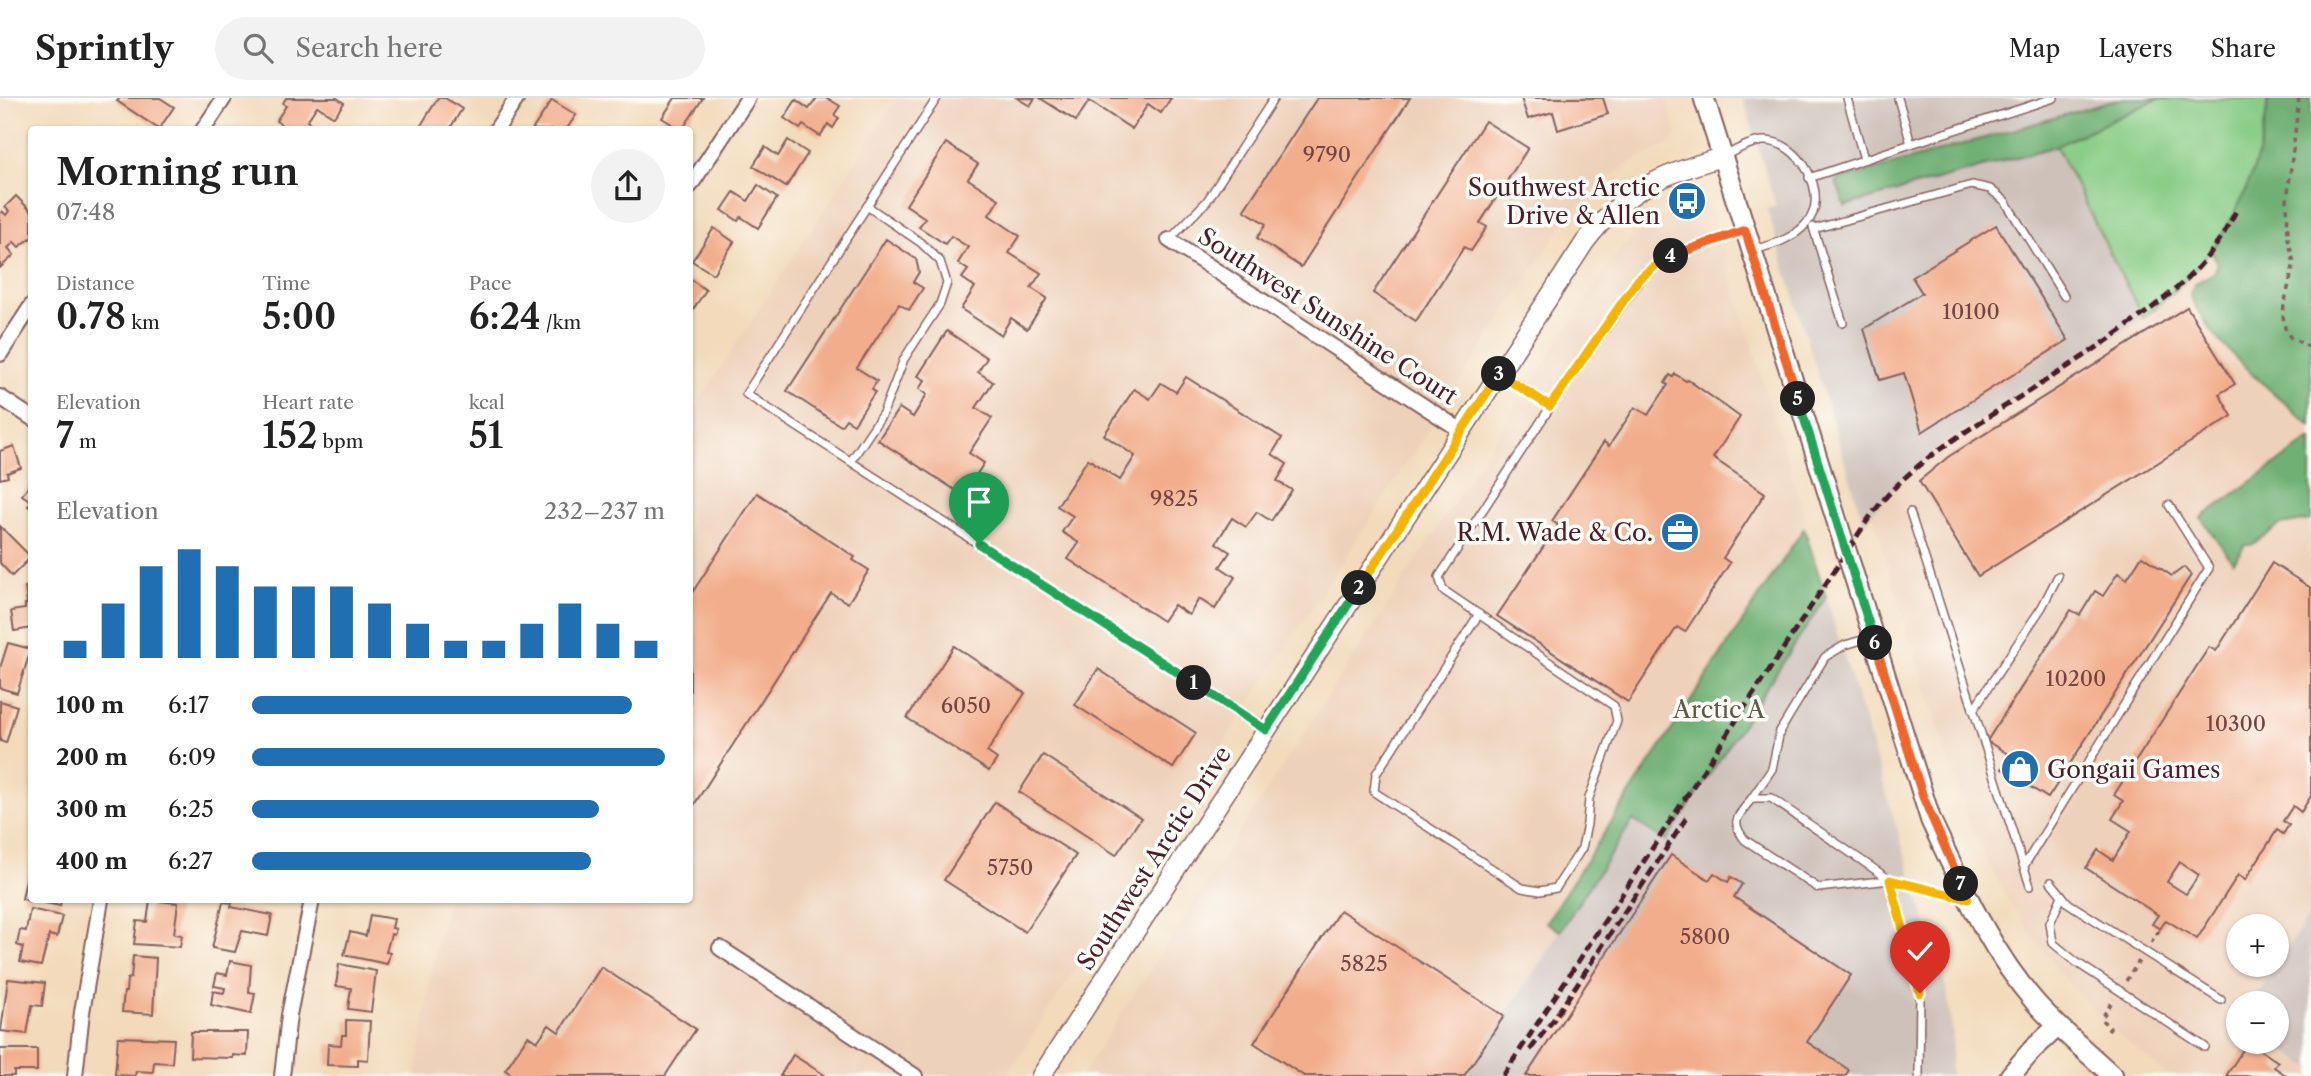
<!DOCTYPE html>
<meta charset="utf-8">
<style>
:root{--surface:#fff;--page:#f2f2f2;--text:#222;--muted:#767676;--line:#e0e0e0;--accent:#1f6fb2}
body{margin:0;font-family:"Libre Caslon Text",serif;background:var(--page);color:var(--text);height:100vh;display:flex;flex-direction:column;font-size:26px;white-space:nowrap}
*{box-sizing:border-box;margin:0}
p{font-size:23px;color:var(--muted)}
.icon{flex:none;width:38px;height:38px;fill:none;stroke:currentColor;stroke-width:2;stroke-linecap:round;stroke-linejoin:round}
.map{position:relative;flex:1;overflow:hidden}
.details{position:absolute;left:28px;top:28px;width:665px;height:777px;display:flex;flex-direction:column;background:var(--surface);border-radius:7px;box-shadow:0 2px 5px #0004}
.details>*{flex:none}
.fabs{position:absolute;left:2226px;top:816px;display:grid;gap:14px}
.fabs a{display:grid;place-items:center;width:63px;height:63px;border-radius:50%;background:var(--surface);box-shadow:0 2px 5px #0004;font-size:35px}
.pin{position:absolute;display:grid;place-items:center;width:60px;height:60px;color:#fff;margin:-72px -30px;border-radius:50% 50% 50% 0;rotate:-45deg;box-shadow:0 0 7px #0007}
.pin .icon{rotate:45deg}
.km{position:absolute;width:35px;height:35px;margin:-18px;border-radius:50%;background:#222;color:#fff;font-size:19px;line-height:35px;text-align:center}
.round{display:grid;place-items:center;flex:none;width:74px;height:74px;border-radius:37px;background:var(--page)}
.summary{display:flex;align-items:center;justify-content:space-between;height:119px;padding:0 28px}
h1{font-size:38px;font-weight:600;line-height:52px}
.stats{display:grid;grid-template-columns:repeat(3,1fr);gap:10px;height:119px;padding:7px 28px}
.stats div{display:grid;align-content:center}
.stats b{font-size:35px;font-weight:600}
.stats small{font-size:19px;font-weight:400}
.stats p{font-size:19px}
.chart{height:196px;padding:14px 28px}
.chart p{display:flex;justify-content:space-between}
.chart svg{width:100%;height:126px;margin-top:7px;stroke:var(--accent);stroke-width:6}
ul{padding:0 28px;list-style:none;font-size:23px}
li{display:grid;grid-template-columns:112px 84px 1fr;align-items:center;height:52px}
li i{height:18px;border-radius:9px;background:var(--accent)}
header{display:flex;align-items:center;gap:42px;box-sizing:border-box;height:98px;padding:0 35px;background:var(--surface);border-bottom:2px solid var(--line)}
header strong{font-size:33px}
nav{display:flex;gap:38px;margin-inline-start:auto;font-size:24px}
.search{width:490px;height:63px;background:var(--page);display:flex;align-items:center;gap:18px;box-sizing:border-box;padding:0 24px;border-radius:38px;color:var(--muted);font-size:26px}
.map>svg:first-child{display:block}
</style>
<header>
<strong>Sprintly</strong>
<div class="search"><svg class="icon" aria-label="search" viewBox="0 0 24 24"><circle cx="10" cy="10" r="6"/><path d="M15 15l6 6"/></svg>Search here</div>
<nav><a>Map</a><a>Layers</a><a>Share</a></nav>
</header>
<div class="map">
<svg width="2311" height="978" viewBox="0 0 2311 978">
<rect width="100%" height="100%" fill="#fdfcf7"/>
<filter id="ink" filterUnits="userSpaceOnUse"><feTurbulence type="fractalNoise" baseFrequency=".0143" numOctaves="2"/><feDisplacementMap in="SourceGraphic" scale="14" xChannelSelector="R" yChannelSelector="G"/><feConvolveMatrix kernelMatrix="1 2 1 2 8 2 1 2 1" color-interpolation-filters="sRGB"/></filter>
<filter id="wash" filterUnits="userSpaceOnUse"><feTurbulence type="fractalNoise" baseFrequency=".00686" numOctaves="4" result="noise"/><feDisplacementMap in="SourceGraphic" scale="28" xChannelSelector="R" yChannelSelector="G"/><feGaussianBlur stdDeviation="1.57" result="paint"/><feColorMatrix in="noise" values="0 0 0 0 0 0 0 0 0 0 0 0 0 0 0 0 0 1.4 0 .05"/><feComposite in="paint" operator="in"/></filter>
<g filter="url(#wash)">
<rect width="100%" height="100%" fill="#f2daba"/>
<g fill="#eed1ba" fill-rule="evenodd">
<polygon points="897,0 1666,0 1676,34 1675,40 1667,48 1634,62 1593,92 1563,126 1006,978 416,978 431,876 448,802 690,802 690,317"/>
<polygon points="1694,103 1702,105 1705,109 1709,108 1807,426 1547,823 1561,833 1466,978 1081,978 1613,160 1625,146 1648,126 1678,109"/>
<path d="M2211 154 2311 295V345L2251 446 2280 427 2311 422V814L2252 905H2238V943H2270L2311 970V978H2169L2112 931 2059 875 2011 807 1984 757 1971 727 1952 675 1872 416 1901 381 1927 358 2145 219 2183 186ZM2238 828H2277V866H2238Z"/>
</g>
<g fill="#cec1ba">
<polygon points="1743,0 2123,0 1837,83 1845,108 2056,48 2143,220 1942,347 1901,381 1864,426 1767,111 1776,108"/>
<polygon points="1826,499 1947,893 1953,937 1950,978 1466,978 1633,722 1666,743"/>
<polygon points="2311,814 2311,970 2270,943 2277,943 2277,905 2252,905"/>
</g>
<path fill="#8acd87" stroke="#6a7659" stroke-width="2" d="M2268 0C2260 96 2216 161 2143 220L2056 48 2157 1Z"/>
<g fill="#6fb074" stroke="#5c6850" stroke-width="2">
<polygon points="2123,0 2168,0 2157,1 2056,48 1845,108 1836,83"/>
<path d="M2268 0H2311V328C2271 291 2210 247 2190 196L2195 186 2215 174 2218 164 2211 154C2243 108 2264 57 2268 0Z"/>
<polygon points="2311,341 2311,422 2280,427 2251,447 2245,447 2233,464 2201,420"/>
<polygon points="1804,430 1826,499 1666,743 1633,722 1560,833 1546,824"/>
</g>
<g id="blocks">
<g fill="#f2ae8c" fill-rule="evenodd">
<polygon points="120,0 160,0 174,9 159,31 117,3"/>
<polygon points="286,0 337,0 344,5 334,19 317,8 307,23 320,32 290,32 276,23 286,8 283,5"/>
<polygon points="438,0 445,0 462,11 449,32 418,32"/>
<polygon points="675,0 703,0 682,32 662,20"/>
<polygon points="817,0 827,0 840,8 834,17 839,20 833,30 828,26 820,38 803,27 800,31 784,20 796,2 809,11"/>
<polygon points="1017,0 1035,0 1030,8"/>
<polygon points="1040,0 1171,0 1161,15 1148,6 1132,31 1089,3 1076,23"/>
<polygon points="1317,0 1410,0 1301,169 1257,140 1266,126 1244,112"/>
<polygon points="1521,0 1603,0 1608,16 1558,32 1553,14 1528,21"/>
<polygon points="552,2 576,17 566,32 532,32"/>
<polygon points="1485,23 1528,50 1480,125 1487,129 1471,153 1464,149 1416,223 1373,195"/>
<polygon points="788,42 808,55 786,89 753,68 765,49 778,58"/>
<polygon points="946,45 978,66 968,81 999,101 989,117 1020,138 1009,155 1041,175 1031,190 1047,200 1027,231 1011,220 1001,237 961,211 975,189 962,180 968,172 958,165 968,149 951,138 945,146 919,129 925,120 906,107"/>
<polygon points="758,87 777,100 758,130 741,119 738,123 722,112 734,94 748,103"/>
<polygon points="16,98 32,114 32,139 19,149 14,144 8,150 14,157 0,170 0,116 2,113 6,117 9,113 5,109"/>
<polygon points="1996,127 2068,242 1922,334 1904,275 1880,282 1864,231 1922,195 1912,179"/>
<polygon points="714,130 734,144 713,176 692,163"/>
<polygon points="886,141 916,161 919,174 913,184 923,190 909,212 899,206 857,270 877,283 872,291 875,294 854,326 846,321 841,328 787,293"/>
<polygon points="690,181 706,192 690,216"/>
<polygon points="2187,209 2235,286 2219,296 2232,318 1978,478 1919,383 1948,359"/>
<polygon points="947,233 987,260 978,274 993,284 976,310 992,320 969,355 984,365 963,397 878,342 899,310 913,319 927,296 919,291 925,282 918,278"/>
<polygon points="1675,276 1686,283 1688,282 1740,319 1713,360 1765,395 1723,460 1730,465 1685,534 1677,529 1628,604 1497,518 1558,427 1552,423 1604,344 1609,348 1635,309 1648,317 1668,287 1665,285 1670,277 1673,279"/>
<polygon points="1186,279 1282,340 1272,356 1287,366 1277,383 1292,392 1271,423 1257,414 1246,429 1232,420 1216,445 1230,454 1220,469 1235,479 1215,511 1199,501 1189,517 1174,507 1163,523 1068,461 1079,445 1062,434 1073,418 1057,408 1088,361 1120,382 1135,358 1104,337 1134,291 1150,301 1161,285 1176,294"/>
<polygon points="14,348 21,370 7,375 8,379 0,381 0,353"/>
<polygon points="32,384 32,411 28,408 31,403 22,397"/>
<polygon points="757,395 855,459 853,462 869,472 848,505 831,495 690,713 690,498"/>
<polygon points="0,428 31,459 12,478 0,465"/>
<polygon points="2142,458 2172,478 2184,469 2191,477 2048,700 2002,671 2011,658 1987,643 2071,512 2080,517 2095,493 2103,498 2118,475 2127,481"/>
<path d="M2272 465 2311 490V698L2301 714 2293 708 2283 723 2289 727 2283 736 2277 732 2245 782 2238 777 2197 841 2166 822 2160 831 2152 826 2158 817 2086 770 2098 752 2113 762 2131 733 2112 721 2123 703 2114 697 2209 549 2216 553ZM2180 764 2199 777 2186 796 2167 784Z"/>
<polygon points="32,488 32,530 14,533 11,513 25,511 25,506 27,506 25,489"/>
<polygon points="8,545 31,551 17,595 0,590 0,570"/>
<polygon points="954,548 1025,595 987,654 997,661 989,673 907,620"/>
<polygon points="1098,571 1196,635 1173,670 1075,607"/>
<polygon points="0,603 17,608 6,645 0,643"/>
<polygon points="1043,657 1141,720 1116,757 1019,694"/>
<polygon points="995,704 1076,757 1025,834 944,782"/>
<polygon points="1671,757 1709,782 1714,775 1728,784 1731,779 1742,786 1734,799 1851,877 1807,944 1849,972 1845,978 1526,978"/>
<polygon points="30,762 32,762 32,803 22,801"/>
<polygon points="32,802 61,802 60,808"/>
<polygon points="150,802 178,805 174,836 182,837 180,849 134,846 137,823 147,824"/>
<polygon points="223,804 232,805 231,809 272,817 268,838 242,833 235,854 212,850"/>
<polygon points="30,811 62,818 57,839 49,837 41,868 20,864 23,849 17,847 20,832 26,833"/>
<polygon points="1340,812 1504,918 1464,978 1304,978 1254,945"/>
<polygon points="370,817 394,821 392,830 396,831 394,837 391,836 386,854 390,855 387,866 344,857 350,834 366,838"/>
<polygon points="133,858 156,860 153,916 122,914 124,894 126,894 127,881 131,880"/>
<polygon points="230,863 251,867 249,894 255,895 251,916 211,907 213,893 224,895 225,890 214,888 217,875 227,877"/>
<polygon points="339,866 376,873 371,914 348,911 351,890 336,888"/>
<polygon points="601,869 696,931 665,978 514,978 505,972 528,938 537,944 549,927 559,934"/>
<polygon points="8,881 45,885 42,908 32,907 27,936 1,933"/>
<polygon points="346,922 370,923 368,962 358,961 358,968 327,967 328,946 341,947 342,937 346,937"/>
<polygon points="191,934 248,934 247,958 233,957 233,960 190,959"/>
<polygon points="118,939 174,941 172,965 154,964 153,974 136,973 135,978 115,977"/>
<polygon points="2248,944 2278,964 2274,969 2287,978 2226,978"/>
<polygon points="0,951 37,951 37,973 14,973 14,978 0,978"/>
<polygon points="793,957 826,978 780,978"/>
</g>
</g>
</g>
<g filter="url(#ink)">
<use href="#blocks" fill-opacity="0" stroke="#85605d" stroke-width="2"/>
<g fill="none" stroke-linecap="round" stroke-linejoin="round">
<defs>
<g id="service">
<polyline points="937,0 746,296 1266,632"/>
<polyline points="1847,0 1864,61"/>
<polyline points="1911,46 2054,0"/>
<path d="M1722 59C1735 53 1749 44 1763 43 1799 41 1832 98 1806 126 1793 141 1772 147 1754 152"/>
<polyline points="1809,80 1911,46 1898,0"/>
<polyline points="1813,129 1843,225"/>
<polyline points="1814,131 1972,87 1990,91 2005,103 2064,198"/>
<polyline points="1169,142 1207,103 1274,0"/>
<polyline points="1551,308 1646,174 1662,162 1745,132"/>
<polyline points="851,363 883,315 904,261 940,206 947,185 940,163 920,144 867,108"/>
<polyline points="1910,414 2030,788"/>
<polyline points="1479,516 1376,676 1374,694 1522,790 1540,793 1556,790 1582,750 1587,726 1589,700 1617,623 1614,608 1443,492 1439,479 1551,308 1500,275"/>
<polyline points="1973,612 2042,509 2058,478"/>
<polyline points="1752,700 1772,671 1780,633 1825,559 1845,547 1872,539"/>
<polyline points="2024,768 2209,470 2169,407"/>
<polyline points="2051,784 2068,805 2221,902"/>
<polyline points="2062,798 2050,825 2053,845 2076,864 2205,949"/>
<path d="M1919 978 1920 895 1890 782 1818 790 1745 742C1729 722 1739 718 1752 700H1771L1890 782 1964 800"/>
</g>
<g id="minor">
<polyline points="203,32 224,0"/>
<polyline points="496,32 517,0"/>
<polyline points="690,88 748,0"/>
<polyline points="1169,142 1462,333"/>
<polyline points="0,256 32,207"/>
<polyline points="0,299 32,320"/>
<polyline points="720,850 915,978"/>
<polyline points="75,978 82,914 101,802"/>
<polyline points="282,978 289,917 312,802"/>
</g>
<path id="tertiary" d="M1041 978 1585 144C1625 92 1660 77 1722 59"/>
<g id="secondary">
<path d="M1704 0 1931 723C1961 786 1989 851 2035 904 2059 931 2087 954 2113 978"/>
<polyline points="2010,978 2032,952 2058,928"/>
</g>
</defs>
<use href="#service" stroke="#85605d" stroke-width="10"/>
<use href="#minor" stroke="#85605d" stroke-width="18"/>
<use href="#tertiary" stroke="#85605d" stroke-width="21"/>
<use href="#secondary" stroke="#85605d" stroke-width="23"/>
<g stroke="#85605d" stroke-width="3.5" stroke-dasharray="5 5" stroke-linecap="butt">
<polyline points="2299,0 2287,103 2288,140 2294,165 2284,207 2283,218 2285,230 2290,239 2311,250"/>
<polyline points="2151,845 2160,831"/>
<polyline points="2126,883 2139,863"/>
<polyline points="2108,933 2110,930 2101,921 2114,901"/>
</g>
<use href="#service" stroke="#fff" stroke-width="7"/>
<use href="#minor" stroke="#fff" stroke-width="14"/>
<use href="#tertiary" stroke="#fff" stroke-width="18"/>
<use href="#secondary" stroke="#fff" stroke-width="19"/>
<g stroke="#4a1f2b" stroke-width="5" stroke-dasharray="10 5" stroke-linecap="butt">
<polyline points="1530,952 1554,921 1689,716"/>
<path d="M1503 978 1863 429C1899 374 1945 347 1999 312 2045 283 2093 254 2137 221 2182 188 2210 165 2236 113"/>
</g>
</g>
</g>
<g fill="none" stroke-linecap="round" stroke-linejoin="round" filter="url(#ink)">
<defs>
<polyline id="split-1" points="979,446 1194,585"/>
<polyline id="split-2" points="1194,585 1266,632 1359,490"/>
<polyline id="split-3" points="1359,490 1499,276"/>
<polyline id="split-4" points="1499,276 1550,308 1638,182 1662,162 1671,158"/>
<polyline id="split-5" points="1671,158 1745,132 1798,301"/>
<polyline id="split-6" points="1798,301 1875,545"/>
<polyline id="split-7" points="1875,545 1923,699 1961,786"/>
<polyline id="split-8" points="1920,895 1890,782 1968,801 1961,786"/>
</defs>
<use href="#split-1" stroke="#fff" stroke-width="14"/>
<use href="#split-2" stroke="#fff" stroke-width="14"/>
<use href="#split-3" stroke="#fff" stroke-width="14"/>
<use href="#split-4" stroke="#fff" stroke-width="14"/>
<use href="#split-5" stroke="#fff" stroke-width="14"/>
<use href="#split-6" stroke="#fff" stroke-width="14"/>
<use href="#split-7" stroke="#fff" stroke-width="14"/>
<use href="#split-8" stroke="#fff" stroke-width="14"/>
<use href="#split-1" stroke="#22a559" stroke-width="9"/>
<use href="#split-2" stroke="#22a559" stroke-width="9"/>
<use href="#split-3" stroke="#f5b400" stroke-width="9"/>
<use href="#split-4" stroke="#f5b400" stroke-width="9"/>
<use href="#split-5" stroke="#f0652b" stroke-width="9"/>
<use href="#split-6" stroke="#22a559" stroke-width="9"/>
<use href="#split-7" stroke="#f0652b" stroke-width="9"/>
<use href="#split-8" stroke="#f5b400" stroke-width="9"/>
</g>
<defs>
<symbol id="bus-disc" viewBox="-11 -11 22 22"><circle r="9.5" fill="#1f6fb2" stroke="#fdfcf7"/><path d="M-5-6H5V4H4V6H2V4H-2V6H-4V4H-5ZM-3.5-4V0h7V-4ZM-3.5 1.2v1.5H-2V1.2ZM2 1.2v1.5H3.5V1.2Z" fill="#fff"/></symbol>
<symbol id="office-disc" viewBox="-11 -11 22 22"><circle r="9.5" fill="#1f6fb2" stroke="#fdfcf7"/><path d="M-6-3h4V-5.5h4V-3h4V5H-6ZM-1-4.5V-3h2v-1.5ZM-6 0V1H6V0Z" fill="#fff"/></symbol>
<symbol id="shop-disc" viewBox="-11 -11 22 22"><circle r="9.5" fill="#1f6fb2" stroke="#fdfcf7"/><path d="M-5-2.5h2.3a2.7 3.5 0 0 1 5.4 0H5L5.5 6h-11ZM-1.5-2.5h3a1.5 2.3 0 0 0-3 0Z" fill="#fff"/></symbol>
</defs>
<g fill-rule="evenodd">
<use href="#bus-disc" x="1665" y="81" width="44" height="44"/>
<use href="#office-disc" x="1658" y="412" width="44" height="44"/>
<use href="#shop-disc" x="1998" y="649" width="44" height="44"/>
</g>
<g text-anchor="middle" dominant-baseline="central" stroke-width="7" stroke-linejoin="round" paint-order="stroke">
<g font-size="21" fill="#744343">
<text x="1327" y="56">9790</text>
<text x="1971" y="213">10100</text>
<text x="1174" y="400">9825</text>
<text x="2076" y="580">10200</text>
<text x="966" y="607">6050</text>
<text x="2236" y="625">10300</text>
<text x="1010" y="769">5750</text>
<text x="1705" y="838">5800</text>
<text x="1364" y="865">5825</text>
</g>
<g font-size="24" fill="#4a1f2b" stroke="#fdfcf7" text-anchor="end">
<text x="1660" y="89">Southwest Arctic<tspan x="1660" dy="28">Drive &amp; Allen</tspan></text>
<text x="1653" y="434">R.M. Wade &amp; Co.</text>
<text x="2047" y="671" text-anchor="start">Gongaii Games</text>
</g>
<g font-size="24" fill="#4a1f2b" stroke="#fdfcf7">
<text transform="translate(1328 218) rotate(33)">Southwest Sunshine Court</text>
<text transform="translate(1154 760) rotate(-57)">Southwest Arctic Drive</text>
</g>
<g font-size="24" fill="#605c4b" stroke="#fdfcf7">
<text x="1719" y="611">Arctic A</text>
</g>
</g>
</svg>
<div class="fabs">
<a>+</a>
<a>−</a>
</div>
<div class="pin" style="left:979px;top:446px;background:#1e9e55"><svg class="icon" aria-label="arrive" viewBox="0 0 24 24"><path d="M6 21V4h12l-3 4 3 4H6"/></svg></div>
<div class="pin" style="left:1920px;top:895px;background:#d93025"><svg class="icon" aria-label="check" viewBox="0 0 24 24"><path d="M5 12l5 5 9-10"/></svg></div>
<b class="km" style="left:1194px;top:585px">1</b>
<b class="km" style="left:1359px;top:490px">2</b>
<b class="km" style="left:1499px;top:276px">3</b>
<b class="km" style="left:1671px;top:158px">4</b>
<b class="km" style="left:1798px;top:301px">5</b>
<b class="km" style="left:1875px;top:545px">6</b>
<b class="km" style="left:1961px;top:786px">7</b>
<section class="details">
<div class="summary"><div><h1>Morning run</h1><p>07:48</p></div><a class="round"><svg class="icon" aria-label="share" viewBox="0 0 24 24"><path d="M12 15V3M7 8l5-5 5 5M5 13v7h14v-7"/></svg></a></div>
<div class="stats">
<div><p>Distance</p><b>0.78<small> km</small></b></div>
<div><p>Time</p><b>5:00</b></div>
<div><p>Pace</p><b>6:24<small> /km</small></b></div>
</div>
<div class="stats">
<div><p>Elevation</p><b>7<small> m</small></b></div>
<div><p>Heart rate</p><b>152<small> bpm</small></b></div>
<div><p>kcal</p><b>51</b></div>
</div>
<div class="chart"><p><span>Elevation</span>232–237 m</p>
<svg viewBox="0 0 160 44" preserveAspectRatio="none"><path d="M5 44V38M15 44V25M25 44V12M35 44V6M45 44V12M55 44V19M65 44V19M75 44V19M85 44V25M95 44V32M105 44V38M115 44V38M125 44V32M135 44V25M145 44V32M155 44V38"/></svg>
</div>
<ul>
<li><b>100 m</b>6:17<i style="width:92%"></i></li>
<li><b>200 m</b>6:09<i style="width:100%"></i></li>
<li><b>300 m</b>6:25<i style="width:84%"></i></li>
<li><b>400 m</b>6:27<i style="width:82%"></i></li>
</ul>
</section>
</div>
